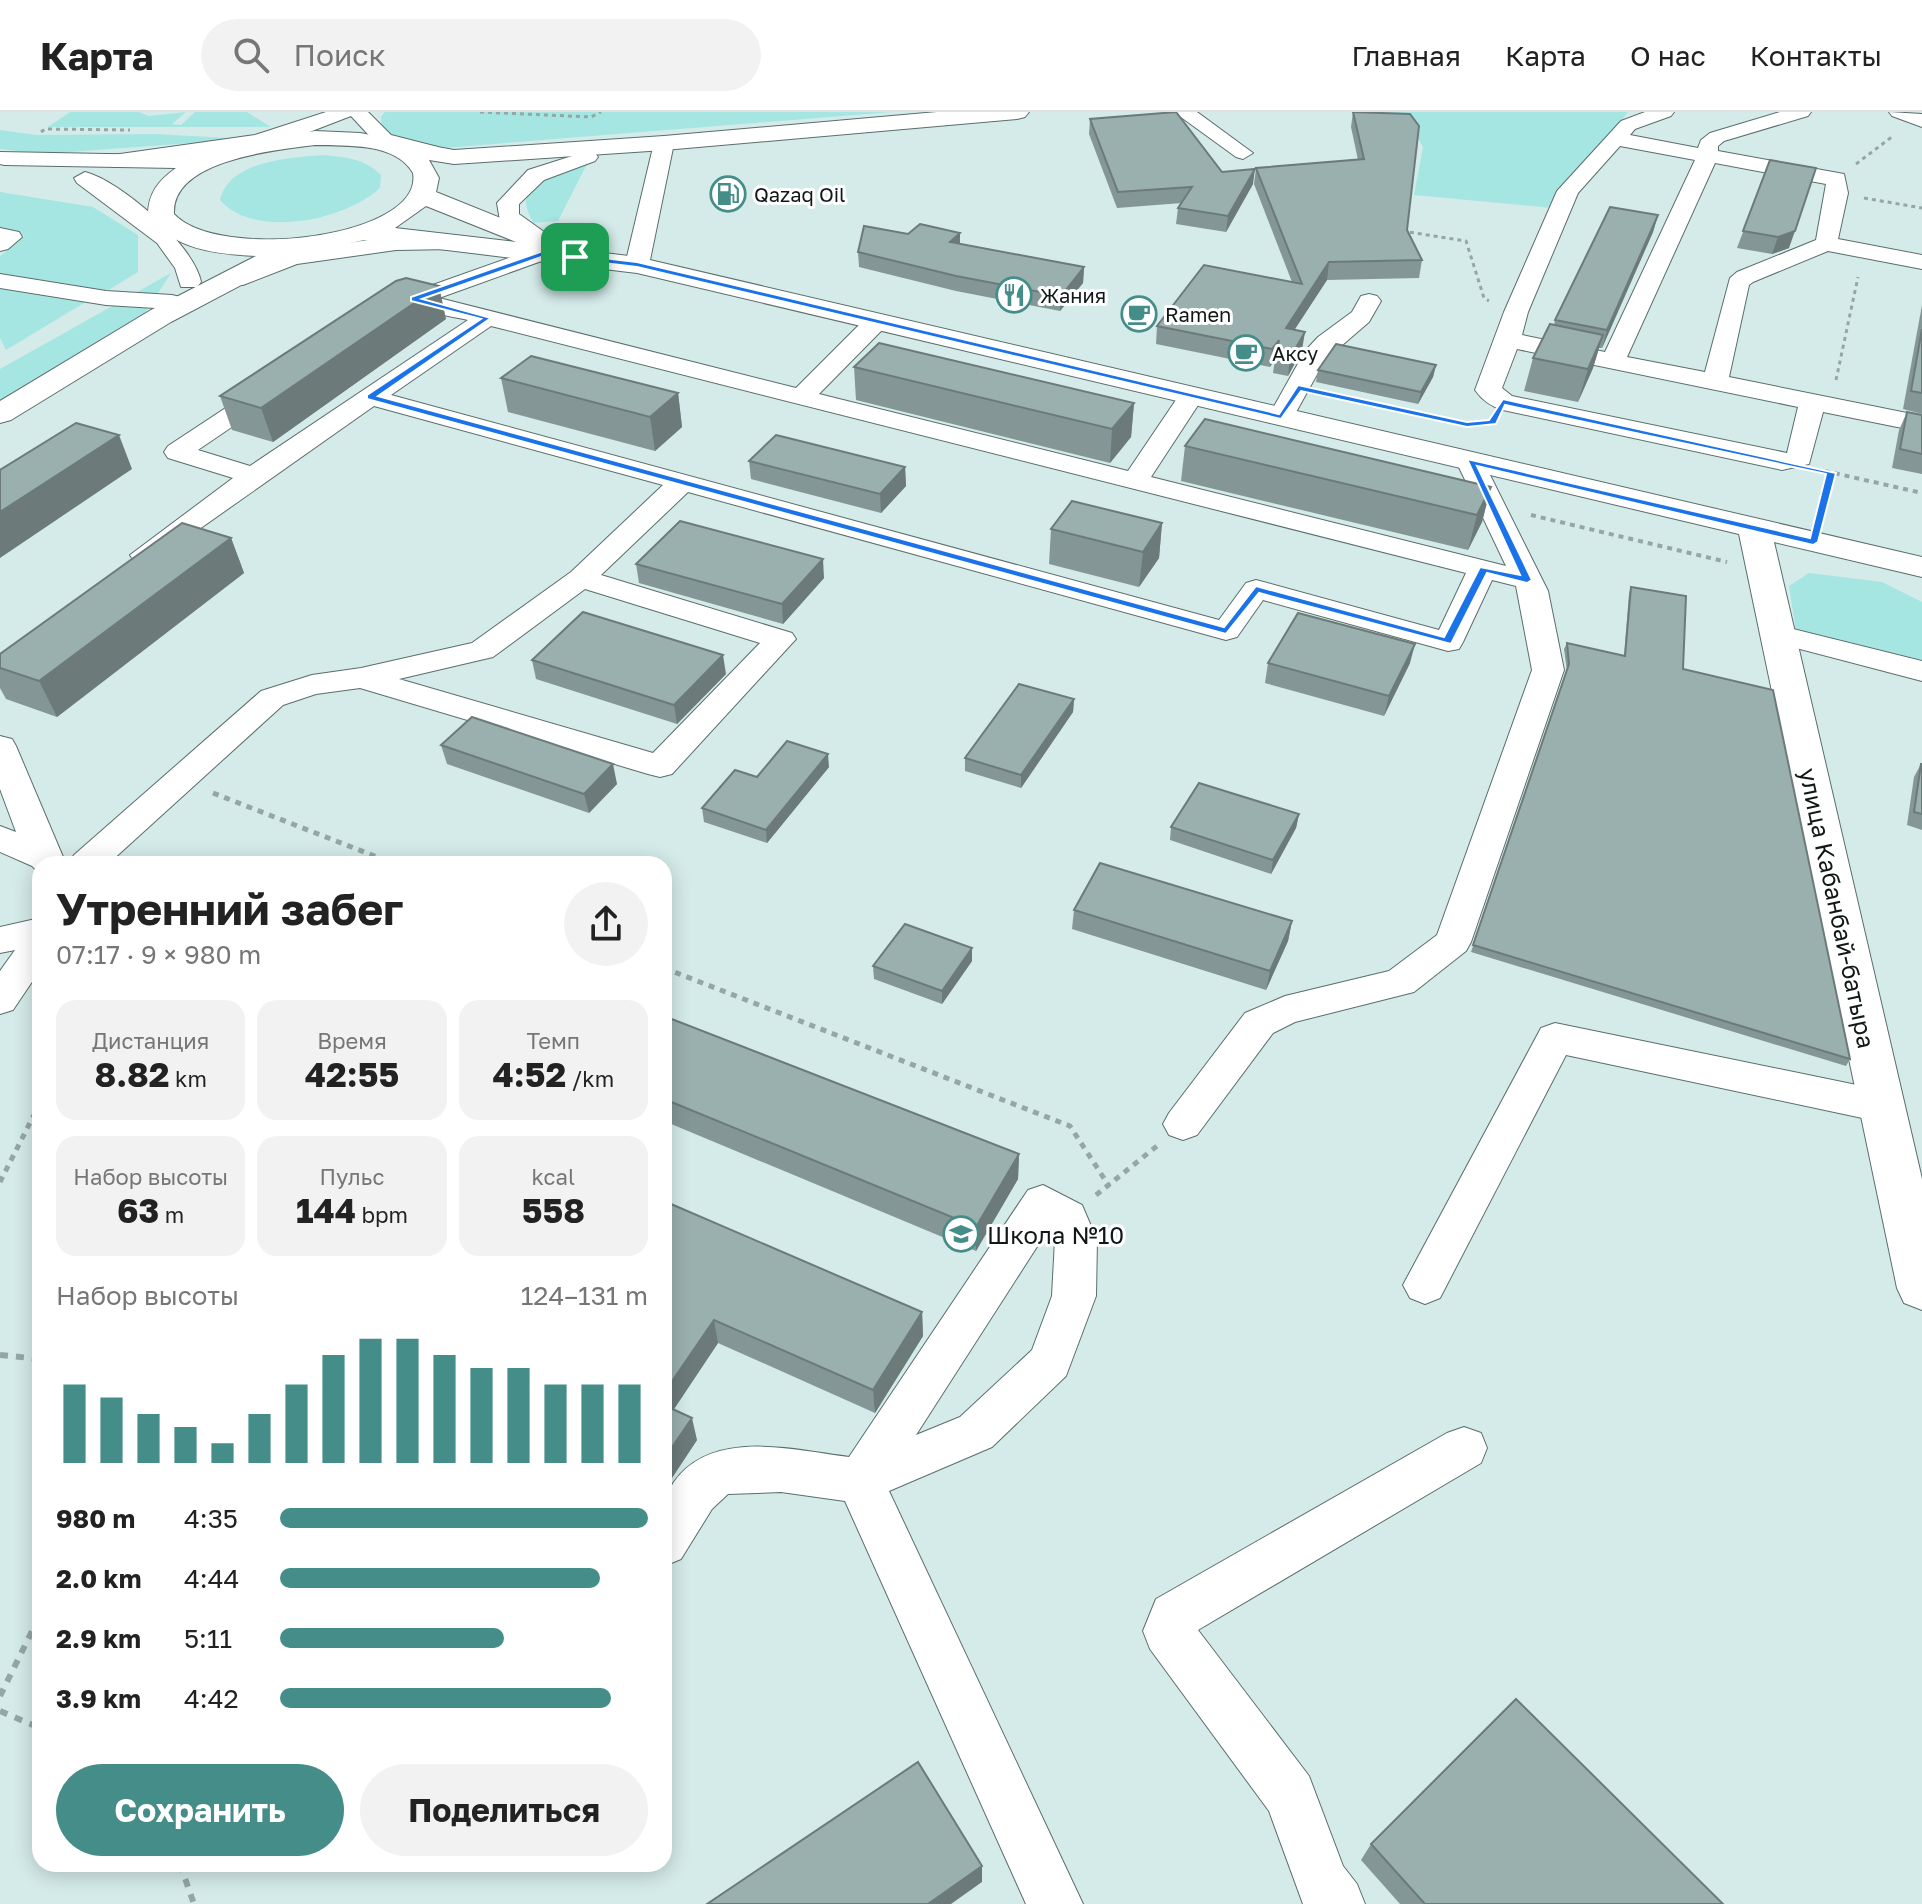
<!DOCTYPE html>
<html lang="ru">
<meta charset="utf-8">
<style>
:root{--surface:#fff;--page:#f2f2f2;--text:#222;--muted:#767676;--line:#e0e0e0;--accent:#458d89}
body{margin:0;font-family:"Golos Text",sans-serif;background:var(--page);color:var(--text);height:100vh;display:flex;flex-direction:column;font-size:30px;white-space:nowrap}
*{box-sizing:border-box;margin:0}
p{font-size:26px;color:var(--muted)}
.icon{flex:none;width:44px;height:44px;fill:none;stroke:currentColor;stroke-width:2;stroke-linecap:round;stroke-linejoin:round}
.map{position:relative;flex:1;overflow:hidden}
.sheet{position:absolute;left:32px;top:744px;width:640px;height:1016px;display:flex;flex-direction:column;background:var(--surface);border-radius:24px;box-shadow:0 4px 20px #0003}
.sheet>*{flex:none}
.pin{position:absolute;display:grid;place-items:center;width:68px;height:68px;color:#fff;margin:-34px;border-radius:16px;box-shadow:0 4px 12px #0006}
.round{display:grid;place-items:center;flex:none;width:84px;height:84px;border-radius:42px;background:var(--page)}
.headline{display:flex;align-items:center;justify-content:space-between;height:136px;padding:0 24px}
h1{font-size:44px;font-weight:700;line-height:60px}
.metrics{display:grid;grid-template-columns:repeat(3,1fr);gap:12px;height:136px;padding:8px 24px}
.metrics div{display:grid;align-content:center;border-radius:20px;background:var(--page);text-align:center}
.metrics b{font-size:34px;font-weight:700}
.metrics small{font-size:22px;font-weight:400}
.metrics p{font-size:22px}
.chart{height:224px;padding:16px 24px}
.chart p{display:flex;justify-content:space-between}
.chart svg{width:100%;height:144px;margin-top:8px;stroke:var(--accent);stroke-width:6}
.action{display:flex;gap:16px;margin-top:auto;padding:16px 24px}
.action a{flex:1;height:92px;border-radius:48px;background:var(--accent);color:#fff;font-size:32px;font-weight:700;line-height:92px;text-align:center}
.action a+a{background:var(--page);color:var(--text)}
ul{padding:0 24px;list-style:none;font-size:26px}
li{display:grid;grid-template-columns:128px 96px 1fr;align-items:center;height:60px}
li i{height:20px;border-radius:10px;background:var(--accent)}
header{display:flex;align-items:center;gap:48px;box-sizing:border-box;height:112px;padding:0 40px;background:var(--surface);border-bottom:2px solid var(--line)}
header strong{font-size:38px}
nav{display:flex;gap:44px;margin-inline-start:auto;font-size:28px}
.search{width:560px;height:72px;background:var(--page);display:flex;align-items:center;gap:20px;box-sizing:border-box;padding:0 28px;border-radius:44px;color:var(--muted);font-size:30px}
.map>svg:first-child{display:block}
</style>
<header>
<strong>Карта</strong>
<div class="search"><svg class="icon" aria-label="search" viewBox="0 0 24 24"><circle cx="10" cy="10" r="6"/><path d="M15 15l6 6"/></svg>Поиск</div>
<nav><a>Главная</a><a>Карта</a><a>О нас</a><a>Контакты</a></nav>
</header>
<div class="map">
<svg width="1922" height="1792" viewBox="0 0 1922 1792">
<rect width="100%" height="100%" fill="#d4ebe9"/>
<g fill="#a5e6e2">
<polygon points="70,0 139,0 149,4 186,0 172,12 181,13 195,0 247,0 271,15 48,15"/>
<polygon points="385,0 891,0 444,36 399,30 382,21 381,5"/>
<polygon points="1355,0 1628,0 1552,96 1414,83 1423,35 1414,20"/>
<polygon points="0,18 37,23 154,22 247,27 41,42 0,37"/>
<path d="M322 43C345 45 364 46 381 63L380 76C346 108 254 128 220 88 229 49 288 46 322 43Z"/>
<path d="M588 50 558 109 534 111C506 68 558 61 588 50Z"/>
<polygon points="0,80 93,95 138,123 138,160 102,182 0,164 0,144 25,124 0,119"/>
<polygon points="171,161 140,209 0,290 0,257"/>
<polygon points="0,170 89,188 6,238 0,226"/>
<polygon points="1809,461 1882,470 1922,490 1922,548 1796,519 1789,474"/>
</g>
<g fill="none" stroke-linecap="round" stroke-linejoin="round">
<defs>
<g id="minor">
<polygon points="326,0 368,0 391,23 438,35 441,39 431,45 377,32 351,4 299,24 255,35 113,55 103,49 113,43 255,23"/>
<polygon points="1174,0 1197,0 1253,41 1243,47 1236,45"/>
<path d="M1645 0H1674L1671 4 1635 17 1630 23 1698 36 1701 28 1710 21 1780 0H1811L1808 4 1724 29 1718 34V39L1844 62 1848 81 1838 127 1922 143V157L1828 139 1753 170 1749 173 1729 265 1922 304V320L1823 300 1809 352 1782 358 1503 298C1492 295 1482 288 1475 278L1504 200 1557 79 1621 9ZM1620 34 1695 48 1605 240 1522 223 1528 200 1578 81ZM1715 51 1826 72 1816 128 1737 160 1730 166 1705 260 1627 245ZM1517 237 1798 295 1787 341 1512 284 1502 276Z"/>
<polygon points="1889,0 1922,2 1922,15 1892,4"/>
<polygon points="664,25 674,31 649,153 645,158 629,158 625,153 654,31"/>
<path d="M588 39 595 41 598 45 595 49 544 68 519 92V102L561 132 564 137 561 142 439 186 796 276 868 204H886L889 209 886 214 819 282 1128 359 1182 279H1200L1204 284 1151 365 1506 454 1456 349 1460 343H1480L1548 479 1564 558 1471 830 1466 839 1414 880 1295 910 1273 921 1197 1023 1183 1028 1169 1023 1163 1012 1169 1001 1245 901 1285 884 1389 859 1437 823 1532 558 1516 474 1492 468 1463 530 1459 537 1448 539 1263 488 1237 525 1226 528 688 380 601 463 792 521 796 527 672 662 660 665 648 662 360 576 316 582 283 593 108 752H68L74 743 261 579 312 563 361 556 472 531 571 460 663 373 374 294 154 449 144 452 134 449 130 443 233 366 168 346 164 340 168 334 262 272H280L284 277 280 282 198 338 250 354 468 208C447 203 392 196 381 182L385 177 393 175 413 180 537 136 500 109 497 91 528 58ZM491 214 1466 461 1439 518 1256 468 1246 471 1219 508 391 283ZM585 477 760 531 653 641 399 567 493 545Z"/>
<path d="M85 60C121 69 194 133 201 170L197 175H181L175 156 157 131 77 71 74 66Z"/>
<polygon points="0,116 19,120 22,125 8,137 0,139"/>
<polygon points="396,124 452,127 455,132 452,137 396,138 297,152 243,173 235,171 231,166 235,161 292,139"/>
<polygon points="0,162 106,179 172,183 180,185 184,190 180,195 172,197 106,193 0,176"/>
<polygon points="1369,182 1377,184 1381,189 1369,210 1325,248 1290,311 1272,311 1268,305 1305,239 1318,225 1352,200 1361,184"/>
<polygon points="1777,513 1922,549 1922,569 1766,528 1762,522 1766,516"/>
<polygon points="0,624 12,627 16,634 66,752 40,752 40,762 32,754 0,740 0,714 16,720 0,677"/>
<polygon points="40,806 40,858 13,898 0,902 0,859 15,838 0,841 0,815"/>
<polygon points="1555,911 1881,978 1895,983 1901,994 1895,1005 1881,1010 1566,943 1440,1186 1425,1192 1410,1186 1403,1173 1410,1160 1541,916"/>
<path d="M1043 1073 1082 1093 1097 1128 1096 1184 1066 1264 992 1335 889 1379 1083 1792H1026L845 1389 781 1380 728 1382 712 1397 681 1447 664 1454C664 1436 659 1402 664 1386 666 1381 671 1375 674 1370 712 1316 794 1338 849 1345L1028 1078ZM1049 1116 1055 1128 1052 1184 1032 1238 960 1305 916 1323Z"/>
<polygon points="1464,1315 1481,1321 1487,1336 1481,1351 1198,1518 1309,1664 1343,1754 1357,1772 1365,1792 1303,1792 1269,1699 1150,1537 1143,1519 1156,1487 1447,1321"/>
</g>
<path id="major" d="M937 0H1029L1025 5 1017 7 664 38 454 52 429 48 439 66 436 80 580 138 637 145 1922 445V465L1774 430 1922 1067V1198L1904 1191 1897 1176 1739 422 637 161 364 128 300 142 171 210 11 308 0 311V289L151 198 256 144C217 142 172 138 148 103 148 81 159 68 176 56L4 53 0 52V40L160 43 214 39 254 28 315 19 360 21 454 38 664 24ZM315 33C346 34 395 30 413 61 424 126 218 150 174 102 171 48 275 38 315 33ZM426 94 516 130 395 116Z"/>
</defs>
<use href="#minor" stroke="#5a6e6c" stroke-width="2"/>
<use href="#major" stroke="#5a6e6c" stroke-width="2"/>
<g stroke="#94a7a5" stroke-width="3" stroke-dasharray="4 4" stroke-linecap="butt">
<polyline points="480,0 591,5 601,0"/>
<polyline points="41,20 45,17 130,18"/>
<polyline points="1856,52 1893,24"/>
<polyline points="1864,86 1922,96"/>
<polyline points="1402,119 1466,129 1484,186 1489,189"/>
<polyline points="1836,268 1858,165"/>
<polyline points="1328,282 1379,293"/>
</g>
<g stroke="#94a7a5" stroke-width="4" stroke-dasharray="5 5" stroke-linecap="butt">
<polyline points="1370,291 1467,313 1482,311"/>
<polyline points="1825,359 1922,381"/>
<polyline points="1821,402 1831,361"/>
<polyline points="1531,403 1727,450"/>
</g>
<g stroke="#94a7a5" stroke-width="5" stroke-dasharray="6 6" stroke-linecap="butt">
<polyline points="213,681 395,752"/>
<polyline points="664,856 1070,1014 1109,1074"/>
<polyline points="0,1070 40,991"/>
<polyline points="1096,1083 1157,1034"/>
</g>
<g stroke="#94a7a5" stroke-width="6" stroke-dasharray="8 8" stroke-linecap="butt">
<polyline points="0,1243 40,1247"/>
<polyline points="0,1584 40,1503"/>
<polyline points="0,1599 40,1616"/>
<polyline points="180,1752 194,1792"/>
</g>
<use href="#minor" fill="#fff" fill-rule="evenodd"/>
<use href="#major" fill="#fff" fill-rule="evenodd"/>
</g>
<g fill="#849796">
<polygon points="1353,0 1407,118 1422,148 1419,166 1327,168 1294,218 1302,238 1288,264 1273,261 1275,247 1270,255 1156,232 1157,214 1292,170 1254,72 1256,56 1358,48 1351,15"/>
<polygon points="1090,7 1253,72 1226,120 1176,112 1178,96 1182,91 1117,96 1089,22"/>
<polygon points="1770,48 1789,136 1772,142 1737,136"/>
<polygon points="1658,103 1653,120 1602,236 1599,236 1593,256 1578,290 1524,279 1533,246 1554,213 1555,208"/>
<polygon points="960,132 1084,155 1083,171 1060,199 956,179 859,155 858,140"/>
<polygon points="1922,193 1922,302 1903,297"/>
<polygon points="446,207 273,330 232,318 220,284"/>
<polygon points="1436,253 1433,265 1418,292 1316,270 1318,258"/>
<polygon points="854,255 1134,291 1131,325 1110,351 856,288"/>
<polygon points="501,266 678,281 682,315 655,339 508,300"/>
<polygon points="1907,300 1922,303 1922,362 1892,356 1899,318"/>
<polygon points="1185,334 1491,375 1482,410 1468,438 1181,369"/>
<polygon points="749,349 905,355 906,374 881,401 751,367"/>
<polygon points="1162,411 1159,446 1139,475 1049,452 1051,417"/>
<polygon points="231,426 244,461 57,605 6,587 0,576 0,542"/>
<polygon points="636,452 824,466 783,512 639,471"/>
<polygon points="1631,475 1683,557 1850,947 1846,954 1471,840 1567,559 1564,537 1567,531 1624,544 1629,482"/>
<polygon points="532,548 726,562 677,612 536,567"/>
<polygon points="1268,551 1410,551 1384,604 1265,571"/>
<polygon points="1074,587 1073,600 1021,676 965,659 965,646"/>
<polygon points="441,633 617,672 589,701 447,652"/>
<polygon points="1921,652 1922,652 1922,718 1907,713 1914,665"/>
<polygon points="829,655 767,731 704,710 702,696 757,665"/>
<polygon points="1299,702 1296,716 1271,762 1170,728 1171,715"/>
<polygon points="1074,798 1292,809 1288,829 1266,878 1072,817"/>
<polygon points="972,849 942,892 874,867 873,854"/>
<polygon points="664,904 1019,1042 1018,1067 976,1139 664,1009"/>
<polygon points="664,1089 922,1200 923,1224 875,1301 718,1231 674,1297 697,1328 664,1378"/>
<polygon points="1371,1732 1723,1792 1400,1792 1361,1748"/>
</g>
<g fill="#6c7b7a">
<polygon points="1255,57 1253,72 1226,120 1228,104"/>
<polygon points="1658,103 1653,120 1602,236 1607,218"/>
<polygon points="1795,119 1789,136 1772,142 1778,125"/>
<polygon points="960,121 960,137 950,130"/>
<polygon points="1329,150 1327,168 1284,234 1286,216"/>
<polygon points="1084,155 1083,171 1060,199 1061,184"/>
<polygon points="439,174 446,207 273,330 261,296"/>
<polygon points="1305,220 1302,238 1288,264 1290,246"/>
<polygon points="1603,223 1593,256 1578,290 1588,257"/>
<polygon points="1279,228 1275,247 1270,255 1272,237"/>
<polygon points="1436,253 1433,265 1418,292 1421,280"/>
<polygon points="678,281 682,315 655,339 650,305"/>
<polygon points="1134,291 1131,325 1110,351 1112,317"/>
<polygon points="119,323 132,357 0,446 0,400"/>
<polygon points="905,355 906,374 881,401 880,382"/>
<polygon points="1491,375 1482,410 1468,438 1477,403"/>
<polygon points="1162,411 1159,446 1139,475 1143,440"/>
<polygon points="231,426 244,461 57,605 39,569"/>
<polygon points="823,447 824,466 783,512 782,492"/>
<polygon points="1415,532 1410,551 1384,604 1389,584"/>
<polygon points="723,543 726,562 677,612 674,593"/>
<polygon points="1074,587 1073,600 1021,676 1021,663"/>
<polygon points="828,642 829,655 767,731 766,718"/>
<polygon points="613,652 617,672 589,701 584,682"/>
<polygon points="1299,702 1296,716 1271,762 1273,748"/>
<polygon points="1292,809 1288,829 1266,878 1270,859"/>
<polygon points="972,836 972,849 942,892 942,879"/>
<polygon points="1019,1042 1018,1067 976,1139 976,1115"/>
<polygon points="922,1200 923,1224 875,1301 873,1278"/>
<polygon points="714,1208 718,1231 664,1312 664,1281"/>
<polygon points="692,1306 697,1328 664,1378 664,1347"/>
<polygon points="982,1754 982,1770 951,1792 928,1792"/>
</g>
<g fill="#9ab0ae" stroke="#6c7b7a" stroke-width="2">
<polygon points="1176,0 1222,60 1255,57 1228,104 1178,96 1192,75 1118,80 1090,7"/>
<polygon points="1353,0 1410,2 1419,14 1407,118 1422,148 1329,150 1286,216 1305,220 1290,246 1276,243 1279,228 1272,237 1157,214 1204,153 1302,172 1256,56 1364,47"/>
<polygon points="1770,48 1816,56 1795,119 1778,125 1743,119"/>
<polygon points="1610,95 1658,103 1607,218 1555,208"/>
<polygon points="920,112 960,121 950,130 1084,155 1061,184 956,164 858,140 864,114 908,122"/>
<polygon points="406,166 439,174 261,296 220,284 396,169"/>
<polygon points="1550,212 1603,223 1588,257 1533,246"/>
<polygon points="1922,217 1922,281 1911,279"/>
<polygon points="879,231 1134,291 1112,317 854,255"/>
<polygon points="1336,232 1436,253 1421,280 1318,258"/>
<polygon points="531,244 678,281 650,305 501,266"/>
<polygon points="1907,300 1922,303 1922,342 1900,337"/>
<polygon points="1205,307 1491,375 1477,403 1185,334"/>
<polygon points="76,311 119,323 0,400 0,358"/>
<polygon points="776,323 905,355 880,382 749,349"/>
<polygon points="1072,389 1162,411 1143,440 1051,417"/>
<polygon points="680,409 823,447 782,492 636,452"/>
<polygon points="182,411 231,426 39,569 0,556 0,542"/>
<polygon points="1631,475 1686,484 1683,557 1773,578 1850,947 1473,833 1569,552 1567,531 1625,544"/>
<polygon points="583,500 723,543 674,593 532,548"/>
<polygon points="1298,501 1415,532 1389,584 1268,551"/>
<polygon points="1019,572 1074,587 1021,663 965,646"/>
<polygon points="472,605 613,652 584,682 441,633"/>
<polygon points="787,629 828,642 766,718 702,696 735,658 757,665"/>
<polygon points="1921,652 1922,652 1922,702 1914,700"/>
<polygon points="1199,671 1299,702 1273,748 1171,715"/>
<polygon points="1100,751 1292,809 1270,859 1074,798"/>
<polygon points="905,812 972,836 942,879 873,854"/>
<polygon points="664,904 1019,1042 976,1115 664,987"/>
<polygon points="664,1089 922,1200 873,1278 714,1208 664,1281"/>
<polygon points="664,1293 692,1306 664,1347"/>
<polygon points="1516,1587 1723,1792 1425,1792 1371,1732"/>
<polygon points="918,1650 982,1754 928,1792 707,1792"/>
</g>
<path fill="#1a73e8" stroke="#fff" stroke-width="2" fill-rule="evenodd" d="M543 139 637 150 1279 302 1298 273 1467 310 1489 308 1503 287 1836 361 1818 430 1813 433 1477 354 1532 468 1527 471 1487 461 1451 532 1259 481 1226 522 367 287V283L481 207 411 189V185ZM544 144 637 155 1281 307 1301 279 1467 315 1496 312 1505 293 1826 362 1810 426 1467 347 1520 463 1480 455 1444 525 1256 474 1224 515 378 284 491 206 422 187Z"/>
<defs>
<symbol id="fuel-ring" viewBox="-11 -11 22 22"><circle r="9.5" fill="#fff" stroke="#458d89" stroke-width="1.5"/><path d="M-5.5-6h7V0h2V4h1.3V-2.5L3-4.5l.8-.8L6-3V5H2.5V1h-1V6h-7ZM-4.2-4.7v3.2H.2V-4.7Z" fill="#458d89"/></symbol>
<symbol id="restaurant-ring" viewBox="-11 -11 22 22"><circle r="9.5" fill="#fff" stroke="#458d89" stroke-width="1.5"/><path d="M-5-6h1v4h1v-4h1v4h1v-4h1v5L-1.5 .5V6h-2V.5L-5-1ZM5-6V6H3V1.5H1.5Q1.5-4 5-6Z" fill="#458d89"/></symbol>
<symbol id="cafe-ring" viewBox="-11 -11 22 22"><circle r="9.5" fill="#fff" stroke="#458d89" stroke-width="1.5"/><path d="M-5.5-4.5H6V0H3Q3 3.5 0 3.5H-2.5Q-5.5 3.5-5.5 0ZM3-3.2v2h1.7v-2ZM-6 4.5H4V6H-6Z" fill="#458d89"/></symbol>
<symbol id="school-ring" viewBox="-11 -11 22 22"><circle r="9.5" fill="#fff" stroke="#458d89" stroke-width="1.5"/><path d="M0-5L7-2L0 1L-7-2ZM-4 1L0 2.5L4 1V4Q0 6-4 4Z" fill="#458d89"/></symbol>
</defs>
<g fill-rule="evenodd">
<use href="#fuel-ring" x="708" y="62" width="40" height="40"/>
<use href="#restaurant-ring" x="994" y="163" width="40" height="40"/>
<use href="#cafe-ring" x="1119" y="182" width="40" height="40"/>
<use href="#cafe-ring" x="1226" y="221" width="40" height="40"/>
<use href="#school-ring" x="941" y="1102" width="40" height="40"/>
</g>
<g text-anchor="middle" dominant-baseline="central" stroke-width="6" stroke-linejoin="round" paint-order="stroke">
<g font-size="20" fill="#101817" stroke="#fff" text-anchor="start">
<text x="754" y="82">Qazaq Oil</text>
<text x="1040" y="183">Жания</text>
<text x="1165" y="202">Ramen</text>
<text x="1272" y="241">Аксу</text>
</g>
<g font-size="24" fill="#101817" stroke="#fff">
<text transform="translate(1838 796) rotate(78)">улица Кабанбай-батыра</text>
</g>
<g font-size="24" fill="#101817" stroke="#fff" text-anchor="start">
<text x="987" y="1122">Школа №10</text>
</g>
</g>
</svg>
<div class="pin" style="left:575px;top:145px;background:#1e9e55"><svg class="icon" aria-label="arrive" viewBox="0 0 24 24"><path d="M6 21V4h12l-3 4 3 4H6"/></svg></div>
<section class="sheet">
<div class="headline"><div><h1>Утренний забег</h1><p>07:17 · 9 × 980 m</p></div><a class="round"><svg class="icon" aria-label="share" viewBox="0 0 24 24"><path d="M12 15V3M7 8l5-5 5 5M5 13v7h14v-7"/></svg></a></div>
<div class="metrics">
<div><p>Дистанция</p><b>8.82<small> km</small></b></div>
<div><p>Время</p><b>42:55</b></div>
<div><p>Темп</p><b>4:52<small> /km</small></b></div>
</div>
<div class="metrics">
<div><p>Набор высоты</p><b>63<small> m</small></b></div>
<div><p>Пульс</p><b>144<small> bpm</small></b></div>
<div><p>kcal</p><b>558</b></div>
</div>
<div class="chart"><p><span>Набор высоты</span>124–131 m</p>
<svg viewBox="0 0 160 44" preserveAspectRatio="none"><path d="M5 44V20M15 44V24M25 44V29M35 44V33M45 44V38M55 44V29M65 44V20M75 44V11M85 44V6M95 44V6M105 44V11M115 44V15M125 44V15M135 44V20M145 44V20M155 44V20"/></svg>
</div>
<ul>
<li><b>980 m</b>4:35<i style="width:100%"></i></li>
<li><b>2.0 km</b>4:44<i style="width:87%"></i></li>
<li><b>2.9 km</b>5:11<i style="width:61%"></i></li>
<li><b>3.9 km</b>4:42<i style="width:90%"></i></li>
</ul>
<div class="action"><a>Сохранить</a><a>Поделиться</a></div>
</section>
</div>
